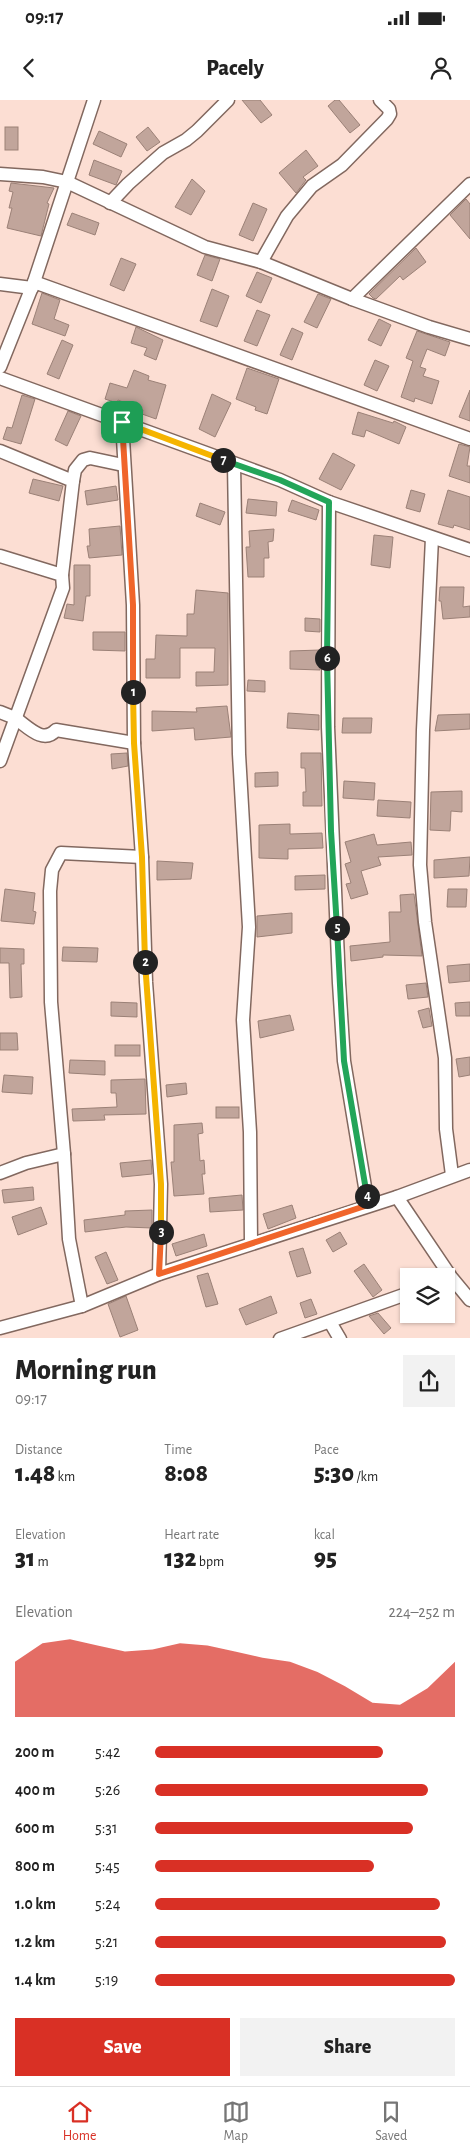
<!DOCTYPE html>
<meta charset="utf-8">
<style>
:root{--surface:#fff;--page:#f2f2f2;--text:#222;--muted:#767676;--line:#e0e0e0;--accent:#d93025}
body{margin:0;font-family:"Alegreya Sans",sans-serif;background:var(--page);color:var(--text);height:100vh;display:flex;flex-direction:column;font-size:19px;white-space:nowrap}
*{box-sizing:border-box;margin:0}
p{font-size:16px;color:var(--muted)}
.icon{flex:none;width:28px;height:28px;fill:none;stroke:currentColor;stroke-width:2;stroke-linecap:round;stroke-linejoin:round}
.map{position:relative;height:1238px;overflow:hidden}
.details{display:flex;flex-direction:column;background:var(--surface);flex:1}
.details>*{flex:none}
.tools{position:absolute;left:400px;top:1168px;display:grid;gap:10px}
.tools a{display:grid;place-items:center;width:55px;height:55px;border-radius:0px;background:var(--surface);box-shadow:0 1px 4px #0004;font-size:25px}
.pin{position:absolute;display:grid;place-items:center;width:42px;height:42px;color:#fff;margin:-21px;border-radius:10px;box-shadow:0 2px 8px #0006}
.km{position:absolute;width:25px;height:25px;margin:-12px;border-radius:50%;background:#222;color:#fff;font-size:14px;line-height:25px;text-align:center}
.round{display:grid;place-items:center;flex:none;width:52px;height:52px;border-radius:0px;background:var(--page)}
.headline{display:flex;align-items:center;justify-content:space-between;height:85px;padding:0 15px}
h1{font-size:28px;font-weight:800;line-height:38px}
.stats{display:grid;grid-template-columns:repeat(3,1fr);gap:8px;height:85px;padding:5px 15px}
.stats div{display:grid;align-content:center}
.stats b{font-size:25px;font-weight:800}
.stats small{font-size:14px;font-weight:400}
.stats p{font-size:14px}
.chart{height:140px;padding:10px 15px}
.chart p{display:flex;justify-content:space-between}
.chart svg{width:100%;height:90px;margin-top:5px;fill:var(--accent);opacity:.7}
.primary-button{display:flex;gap:10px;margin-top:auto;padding:10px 15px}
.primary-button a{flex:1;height:58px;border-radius:0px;background:var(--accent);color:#fff;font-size:20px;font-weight:800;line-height:58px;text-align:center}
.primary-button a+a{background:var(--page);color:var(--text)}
ul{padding:0 15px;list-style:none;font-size:16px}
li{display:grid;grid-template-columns:80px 60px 1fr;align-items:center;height:38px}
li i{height:12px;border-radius:6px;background:var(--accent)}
.status{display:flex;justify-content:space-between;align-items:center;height:35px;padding:0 25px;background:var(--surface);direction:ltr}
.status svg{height:14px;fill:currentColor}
header{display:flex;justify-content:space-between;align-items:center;height:65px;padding:0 15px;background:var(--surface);font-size:22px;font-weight:800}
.tab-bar{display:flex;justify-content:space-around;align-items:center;height:70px;border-top:1px solid var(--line);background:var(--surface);font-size:14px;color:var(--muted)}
.tab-bar a{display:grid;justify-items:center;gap:2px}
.tab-bar .active{color:var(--accent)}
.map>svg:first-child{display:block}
</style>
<div class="status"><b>09:17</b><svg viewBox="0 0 49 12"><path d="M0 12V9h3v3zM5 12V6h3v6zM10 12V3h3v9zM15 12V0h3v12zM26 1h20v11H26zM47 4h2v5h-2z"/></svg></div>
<header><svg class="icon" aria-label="back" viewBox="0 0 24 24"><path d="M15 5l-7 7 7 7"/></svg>Pacely<svg class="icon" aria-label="person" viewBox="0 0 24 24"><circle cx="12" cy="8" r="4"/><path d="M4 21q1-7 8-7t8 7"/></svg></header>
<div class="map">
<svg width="470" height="1239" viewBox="0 0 470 1239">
<rect width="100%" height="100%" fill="#fcded3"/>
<g fill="#c1a59b" stroke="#9b8177">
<polygon points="242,0 260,0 272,15 261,23"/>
<polygon points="335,0 339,0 360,25 350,33 328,6"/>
<rect x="5" y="27" width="13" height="23"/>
<polygon points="148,27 160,42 147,51 136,37"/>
<polygon points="99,31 127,44 121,57 93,44"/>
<polygon points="306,50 318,66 303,77 306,80 296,93 279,73"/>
<polygon points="94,60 122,71 116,85 89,75"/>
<polygon points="192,79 205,91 191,115 175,107"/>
<polygon points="11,83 54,88 47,103 49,104 41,136 7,128 12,108 9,108 13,92 9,91"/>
<polygon points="466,99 470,104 470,139 450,115"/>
<polygon points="253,103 267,109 253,141 239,135"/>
<polygon points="72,113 99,123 95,135 67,125"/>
<polygon points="416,148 426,162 403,180 400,176 376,199 373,198 369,194"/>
<polygon points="205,155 220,159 212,181 197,175"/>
<polygon points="121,158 136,164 124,191 110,185"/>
<polygon points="257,172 272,178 261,203 246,196"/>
<polygon points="212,189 229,196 217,227 200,221"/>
<polygon points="42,193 60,200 54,219 69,225 65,236 32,224"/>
<polygon points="318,194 331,199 317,228 304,222"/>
<polygon points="257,210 270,215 257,246 244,241"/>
<polygon points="379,219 391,225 381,246 368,240"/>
<polygon points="136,227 163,240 156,260 144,255 147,248 131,243"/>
<polygon points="292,228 303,233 292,260 280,255"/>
<polygon points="417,231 450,242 445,256 427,249 420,267 426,269 423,276 439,281 432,304 415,298 414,302 401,297 413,261 406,258"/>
<polygon points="62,240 73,245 59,279 47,274"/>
<polygon points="375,260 389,266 377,291 364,285"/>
<polygon points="247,268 279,279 267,314 255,310 256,307 236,299"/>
<polygon points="134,270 149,276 148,280 166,285 156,319 142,314 143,310 118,300 117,303 105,299 110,283 127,288"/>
<polygon points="470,290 470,321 459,317"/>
<polygon points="212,294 231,303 215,337 199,329"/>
<polygon points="22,295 35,299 21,344 3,339 7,327 12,328"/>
<polygon points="68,311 81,316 67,346 55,340"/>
<polygon points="358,312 393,323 394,321 406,327 399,344 366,330 364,337 352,334"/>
<polygon points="459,344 470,347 467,366 470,366 470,383 449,376"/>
<polygon points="333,353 355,365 341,390 319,379"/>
<polygon points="33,379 63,386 59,401 29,393"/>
<polygon points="116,386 118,400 87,405 85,391"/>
<polygon points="411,390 425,394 420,412 406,408"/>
<polygon points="448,390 470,397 470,430 454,425 453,428 438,424"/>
<polygon points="248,399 277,402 276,416 246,413"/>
<polygon points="292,400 319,410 316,420 288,411"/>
<polygon points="200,403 225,412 220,425 196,416"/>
<polygon points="120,426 122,455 89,458 87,446 90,446 89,429"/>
<polygon points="274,429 273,441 268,442 269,458 264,458 264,477 248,477 246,447 250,447 249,431"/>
<polygon points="374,435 393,437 390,468 371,465"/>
<polygon points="74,465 90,465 90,496 86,496 83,521 64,518 67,504 74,505"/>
<polygon points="440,487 464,487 463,507 470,506 470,517 443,519 441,501 439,501"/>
<polygon points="196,490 228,493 228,585 196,586 196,572 214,572 215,548 180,548 180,578 146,578 146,559 155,559 156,535 187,536 187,514 194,514"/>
<polygon points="305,518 320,519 320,532 305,531"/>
<polygon points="93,532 125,532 125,551 93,550"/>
<polygon points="320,550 320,570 290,569 290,551"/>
<polygon points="248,580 265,581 265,592 247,591"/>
<polygon points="227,606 231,637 195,640 194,628 152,631 152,611 197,612 196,608"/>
<polygon points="288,613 319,615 319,630 287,628"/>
<polygon points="470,614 470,629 435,631 438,615"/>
<polygon points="343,618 372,618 371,633 342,633"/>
<polygon points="127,653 128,666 112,669 111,654"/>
<polygon points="301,653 321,653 322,706 303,706 303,692 306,692 305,668 301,668"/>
<polygon points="278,672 278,686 255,687 255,673"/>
<polygon points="344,681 375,683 374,700 343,698"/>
<polygon points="462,691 462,712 451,711 450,731 430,730 431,692"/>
<polygon points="378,700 411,702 410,718 377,716"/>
<polygon points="290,724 290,734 322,733 323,748 288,749 288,759 259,758 259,725"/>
<polygon points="374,734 377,745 411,742 412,755 378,757 381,765 361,771 368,794 351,799 346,784 351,783 345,764 351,762 345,742"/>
<polygon points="470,757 469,776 434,778 434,760"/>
<polygon points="157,761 193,763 191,779 157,780"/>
<polygon points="325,775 325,789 295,790 295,776"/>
<polygon points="5,789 35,793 33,811 36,812 34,824 1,821"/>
<polygon points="448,789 467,789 466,807 447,807"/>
<polygon points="414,794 422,856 383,855 383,857 351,861 350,846 390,842 389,812 401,812 400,795"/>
<polygon points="292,813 292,833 257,837 257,816"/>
<polygon points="63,847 98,848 97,862 62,861"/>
<polygon points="0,848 24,849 24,864 21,864 22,897 10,898 9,863 0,863"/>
<polygon points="470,864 470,881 449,883 447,866"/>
<polygon points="426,883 428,897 408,899 406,885"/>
<polygon points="111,902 137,903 137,917 111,916"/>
<polygon points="470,902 470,916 456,916 455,903"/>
<polygon points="429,908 432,926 423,928 418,911"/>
<polygon points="290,915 294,930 260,938 258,921"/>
<polygon points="0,933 17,933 18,950 0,950"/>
<rect x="115" y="945" width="25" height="11"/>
<polygon points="470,957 470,975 459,977 456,959"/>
<polygon points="70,960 105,961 105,975 69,973"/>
<polygon points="4,975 33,977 32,994 2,992"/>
<polygon points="145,979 146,1014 104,1015 105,1020 73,1021 72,1009 117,1007 116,993 111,993 111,980"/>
<polygon points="186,983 187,994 167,997 166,985"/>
<rect x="216" y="1007" width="23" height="11"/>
<polygon points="202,1023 203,1033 198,1034 200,1061 204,1060 205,1074 202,1074 204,1094 174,1096 171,1062 174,1062 174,1025"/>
<polygon points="151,1060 152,1074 122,1077 120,1063"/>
<polygon points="33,1087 34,1100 4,1103 2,1090"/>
<polygon points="242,1095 243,1110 210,1112 209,1098"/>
<polygon points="292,1105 296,1118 268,1129 263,1114"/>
<polygon points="41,1107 47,1124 18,1135 12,1117"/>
<polygon points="152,1110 152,1128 126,1127 85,1132 84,1120 125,1115 125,1111"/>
<polygon points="340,1132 347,1144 333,1152 326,1140"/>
<polygon points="204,1134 207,1146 176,1156 172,1144"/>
<polygon points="303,1148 311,1173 297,1177 289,1152"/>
<polygon points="106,1152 118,1180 107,1184 95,1157"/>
<polygon points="364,1164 382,1190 373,1197 354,1171"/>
<polygon points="208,1173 218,1204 206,1207 197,1176"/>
<polygon points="126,1196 138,1230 120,1237 108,1204"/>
<polygon points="271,1196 277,1213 246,1225 239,1209"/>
<polygon points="311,1199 317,1214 305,1218 300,1203"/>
<polygon points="378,1213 391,1228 384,1234 369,1216"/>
</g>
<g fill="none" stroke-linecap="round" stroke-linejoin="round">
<defs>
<g id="minor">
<polyline points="0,74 43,77 67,82 205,147 261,162 352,199 429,227 470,239"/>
<polyline points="110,103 128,84 163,53 186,40 197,31 228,0"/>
<polyline points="261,162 287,116 312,86 342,65 387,19 390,14 389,9 380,0"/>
<polyline points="34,182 470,339"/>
<polyline points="0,184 32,188"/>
<polyline points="352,199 470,84"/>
<polyline points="0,267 34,182 94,0"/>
<polyline points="0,278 280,380 329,402 470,450"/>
<polyline points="122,322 133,505 134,643 142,757 146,882 161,1084 159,1174"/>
<polyline points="0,351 73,381 62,475"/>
<polyline points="234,364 239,654 249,827 243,920 250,1032 251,1143"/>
<polyline points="73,381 75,370 83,360 90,358 123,365"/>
<polyline points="329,402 328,627 339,883 344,961 368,1105"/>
<polyline points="432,438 423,630 420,765 425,822 445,958 446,1029 452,1075"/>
<polyline points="0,456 62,475 63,488 0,661"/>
<path d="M0 612C5 614 10 616 15 618 27 626 43 645 56 630L134 643"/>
<polyline points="0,1073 26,1063 64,1054"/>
<polyline points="397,1097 451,1177 470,1200"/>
<polyline points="82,1206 69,1139 64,1054 51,902 50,791 52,770 61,753 142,757"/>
<polyline points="330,1222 340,1239"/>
<polyline points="0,1228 82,1206 159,1174 397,1097 470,1070"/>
<polyline points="280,1239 409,1193"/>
</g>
</defs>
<use href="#minor" stroke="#82685f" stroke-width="15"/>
<use href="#minor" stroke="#fff" stroke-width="12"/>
</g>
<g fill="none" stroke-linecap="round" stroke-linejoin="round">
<defs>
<polyline id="split-1" points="122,322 133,505 133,592"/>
<polyline id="split-2" points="133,592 134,643 142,757 145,862"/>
<polyline id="split-3" points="145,862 161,1084 161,1132"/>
<polyline id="split-4" points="161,1132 159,1174 368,1105 367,1096"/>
<polyline id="split-5" points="337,828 344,961 367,1096"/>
<polyline id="split-6" points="327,558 331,731 337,828"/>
<polyline id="split-7" points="223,360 280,380 329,402 327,558"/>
<polyline id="split-8" points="122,322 223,360"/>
</defs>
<use href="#split-1" stroke="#fff" stroke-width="10"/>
<use href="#split-2" stroke="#fff" stroke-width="10"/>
<use href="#split-3" stroke="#fff" stroke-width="10"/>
<use href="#split-4" stroke="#fff" stroke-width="10"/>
<use href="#split-5" stroke="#fff" stroke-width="10"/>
<use href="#split-6" stroke="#fff" stroke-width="10"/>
<use href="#split-7" stroke="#fff" stroke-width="10"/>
<use href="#split-8" stroke="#fff" stroke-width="10"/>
<use href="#split-1" stroke="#f0652b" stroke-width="6"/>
<use href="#split-2" stroke="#f5b400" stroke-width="6"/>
<use href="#split-3" stroke="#f5b400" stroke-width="6"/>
<use href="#split-4" stroke="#f0652b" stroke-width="6"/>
<use href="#split-5" stroke="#22a559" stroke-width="6"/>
<use href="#split-6" stroke="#22a559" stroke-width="6"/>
<use href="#split-7" stroke="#22a559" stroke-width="6"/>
<use href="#split-8" stroke="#f5b400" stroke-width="6"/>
</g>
</svg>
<div class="tools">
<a><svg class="icon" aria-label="layers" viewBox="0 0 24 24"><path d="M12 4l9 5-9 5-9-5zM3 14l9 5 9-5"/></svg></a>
</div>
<div class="pin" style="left:122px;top:322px;background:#1e9e55"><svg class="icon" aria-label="arrive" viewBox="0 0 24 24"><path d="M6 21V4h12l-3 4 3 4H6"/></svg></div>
<b class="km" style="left:133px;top:592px">1</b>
<b class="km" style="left:145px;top:862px">2</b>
<b class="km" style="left:161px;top:1132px">3</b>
<b class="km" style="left:367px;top:1096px">4</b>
<b class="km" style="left:337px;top:828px">5</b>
<b class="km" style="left:327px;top:558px">6</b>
<b class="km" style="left:223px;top:360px">7</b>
</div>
<section class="details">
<div class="headline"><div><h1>Morning run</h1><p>09:17</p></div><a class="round"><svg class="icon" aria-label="share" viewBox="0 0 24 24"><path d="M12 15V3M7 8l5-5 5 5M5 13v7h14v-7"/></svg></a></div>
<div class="stats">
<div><p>Distance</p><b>1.48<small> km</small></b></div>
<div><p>Time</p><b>8:08</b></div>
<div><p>Pace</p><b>5:30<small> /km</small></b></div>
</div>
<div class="stats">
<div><p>Elevation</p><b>31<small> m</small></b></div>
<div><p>Heart rate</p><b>132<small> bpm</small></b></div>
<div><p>kcal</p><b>95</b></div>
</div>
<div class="chart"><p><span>Elevation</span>224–252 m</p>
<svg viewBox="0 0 160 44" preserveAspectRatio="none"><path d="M0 44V17L10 8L20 6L30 9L40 12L50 11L60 8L70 9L80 12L90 15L100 17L110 22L120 29L130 37L140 38L150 30L160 17V44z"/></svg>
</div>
<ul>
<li><b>200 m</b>5:42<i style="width:76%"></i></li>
<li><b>400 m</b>5:26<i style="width:91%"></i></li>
<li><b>600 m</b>5:31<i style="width:86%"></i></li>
<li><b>800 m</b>5:45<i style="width:73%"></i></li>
<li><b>1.0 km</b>5:24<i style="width:95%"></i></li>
<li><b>1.2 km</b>5:21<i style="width:97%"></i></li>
<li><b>1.4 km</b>5:19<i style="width:100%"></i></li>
</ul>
<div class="primary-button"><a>Save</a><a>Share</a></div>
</section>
<nav class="tab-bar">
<a class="active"><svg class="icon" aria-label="home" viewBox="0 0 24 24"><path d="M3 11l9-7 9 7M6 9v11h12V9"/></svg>Home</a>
<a><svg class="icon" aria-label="map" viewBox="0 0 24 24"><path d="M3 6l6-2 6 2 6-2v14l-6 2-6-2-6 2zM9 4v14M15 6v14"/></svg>Map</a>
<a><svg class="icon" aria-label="saved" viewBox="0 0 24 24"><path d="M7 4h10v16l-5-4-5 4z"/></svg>Saved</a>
</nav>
